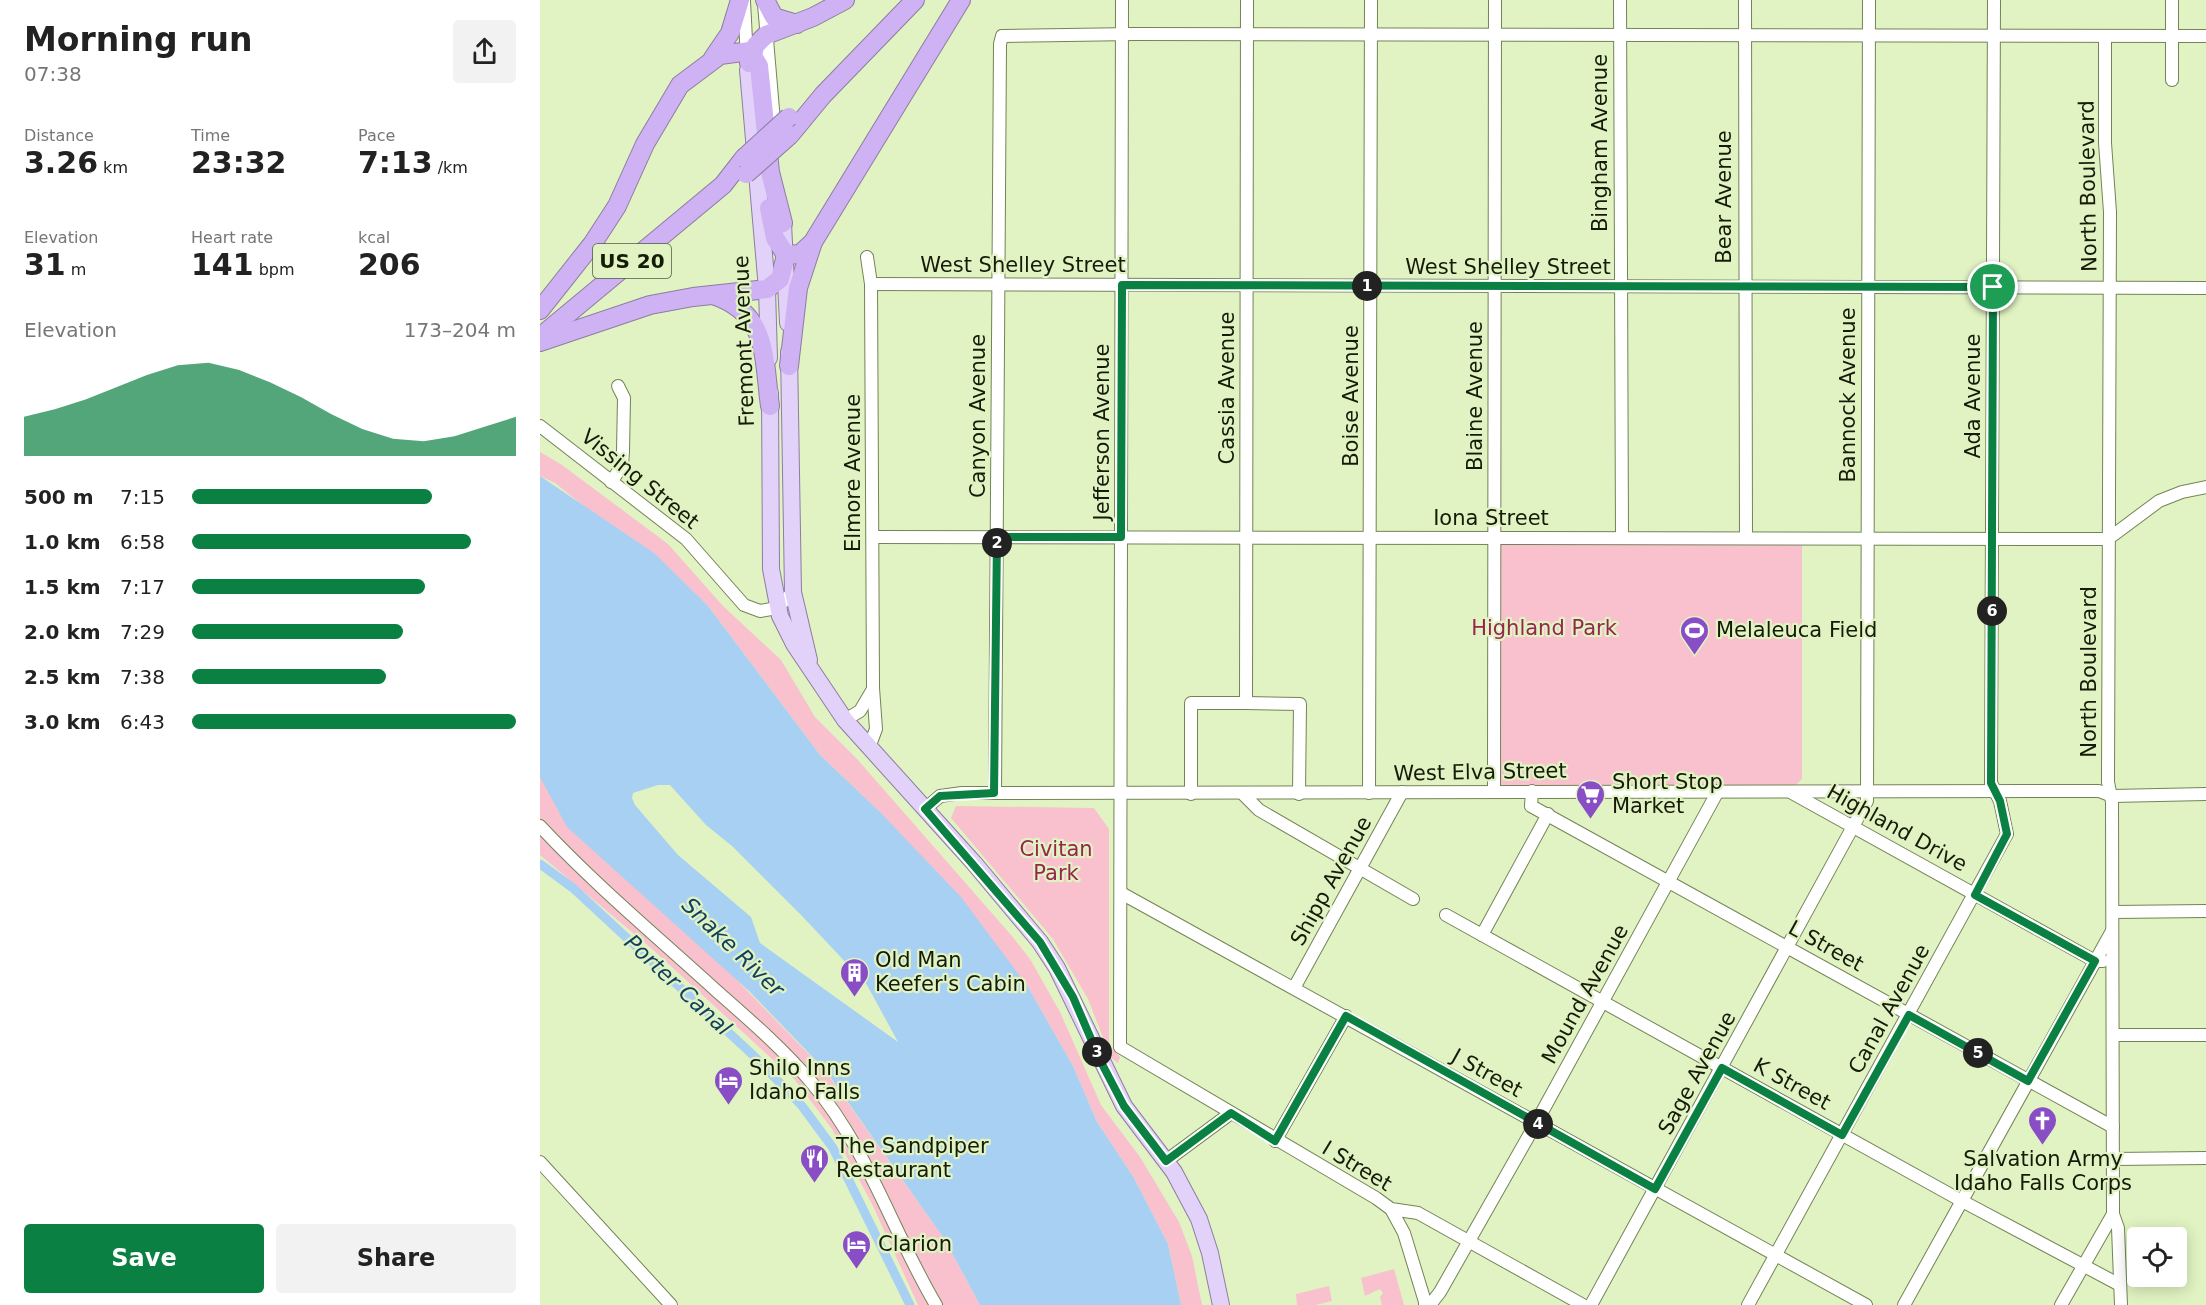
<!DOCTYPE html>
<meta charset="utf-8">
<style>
:root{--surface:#fff;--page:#f2f2f2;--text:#222;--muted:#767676;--accent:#0b8043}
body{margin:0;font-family:"DejaVu Sans",sans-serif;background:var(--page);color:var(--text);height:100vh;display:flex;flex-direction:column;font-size:22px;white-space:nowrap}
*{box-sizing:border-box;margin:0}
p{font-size:20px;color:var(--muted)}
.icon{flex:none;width:33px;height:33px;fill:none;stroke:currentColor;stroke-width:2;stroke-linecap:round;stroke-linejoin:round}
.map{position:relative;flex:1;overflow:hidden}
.details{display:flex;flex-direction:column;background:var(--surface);width:540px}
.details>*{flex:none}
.controls{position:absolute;left:1587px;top:1227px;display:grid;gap:12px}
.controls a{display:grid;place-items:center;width:60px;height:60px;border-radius:6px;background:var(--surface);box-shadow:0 3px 15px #0003;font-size:30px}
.pin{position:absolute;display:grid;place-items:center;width:51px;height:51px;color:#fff;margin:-26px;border:3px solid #fff;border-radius:50%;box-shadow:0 2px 6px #0007}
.km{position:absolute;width:30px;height:30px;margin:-15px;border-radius:50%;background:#222;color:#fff;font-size:16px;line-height:30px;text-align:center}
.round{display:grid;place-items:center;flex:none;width:63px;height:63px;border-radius:6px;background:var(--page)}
.summary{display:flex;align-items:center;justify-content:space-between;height:102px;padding:0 24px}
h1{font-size:33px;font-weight:700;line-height:45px}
.figures{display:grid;grid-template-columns:repeat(3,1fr);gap:9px;height:102px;padding:6px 24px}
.figures div{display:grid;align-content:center}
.figures b{font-size:30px;font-weight:700}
.figures small{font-size:16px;font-weight:400}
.figures p{font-size:16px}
.chart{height:168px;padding:12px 24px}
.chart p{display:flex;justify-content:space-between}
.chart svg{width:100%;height:108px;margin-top:6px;fill:var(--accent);opacity:.7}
.button{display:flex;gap:12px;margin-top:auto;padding:12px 24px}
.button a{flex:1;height:69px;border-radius:6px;background:var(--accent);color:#fff;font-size:24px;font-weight:700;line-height:69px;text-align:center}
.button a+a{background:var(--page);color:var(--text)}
ul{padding:0 24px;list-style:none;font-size:20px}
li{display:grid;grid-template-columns:96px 72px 1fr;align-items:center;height:45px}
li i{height:15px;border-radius:8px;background:var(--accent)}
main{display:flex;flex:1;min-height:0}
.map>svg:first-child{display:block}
</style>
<main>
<section class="details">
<div class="summary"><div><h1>Morning run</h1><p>07:38</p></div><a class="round"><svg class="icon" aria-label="share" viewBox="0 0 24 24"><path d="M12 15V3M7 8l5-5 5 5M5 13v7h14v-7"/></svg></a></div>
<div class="figures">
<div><p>Distance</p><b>3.26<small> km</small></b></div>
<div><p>Time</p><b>23:32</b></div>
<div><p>Pace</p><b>7:13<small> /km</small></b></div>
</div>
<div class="figures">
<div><p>Elevation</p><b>31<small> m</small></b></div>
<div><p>Heart rate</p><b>141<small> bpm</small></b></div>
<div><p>kcal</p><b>206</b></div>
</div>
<div class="chart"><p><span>Elevation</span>173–204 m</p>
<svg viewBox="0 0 160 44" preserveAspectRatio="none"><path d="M0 44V28L10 25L20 21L30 16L40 11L50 7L60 6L70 9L80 14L90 20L100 27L110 33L120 37L130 38L140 36L150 32L160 28V44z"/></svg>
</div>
<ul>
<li><b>500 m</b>7:15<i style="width:74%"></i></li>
<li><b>1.0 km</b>6:58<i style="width:86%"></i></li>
<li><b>1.5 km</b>7:17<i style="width:72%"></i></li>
<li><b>2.0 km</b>7:29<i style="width:65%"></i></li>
<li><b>2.5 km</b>7:38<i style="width:60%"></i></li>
<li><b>3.0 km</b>6:43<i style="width:100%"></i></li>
</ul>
<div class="button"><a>Save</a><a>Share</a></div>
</section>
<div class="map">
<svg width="1666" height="1305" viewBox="0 0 1666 1305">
<rect width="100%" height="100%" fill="#e1f3c2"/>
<g fill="#f8c1cd">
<polygon points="0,452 22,465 128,544 183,606 241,660 275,717 317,759 471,935 490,959 520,1012 561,1105 600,1157 639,1222 652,1256 662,1305 641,1305 628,1244 594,1178 557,1122 533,1066 488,987 338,810 280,755 168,606 15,483 0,476"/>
<polygon points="954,538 1262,538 1262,779 1249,791 954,791"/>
<polygon points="0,777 286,1072 405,1240 440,1305 378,1305 332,1204 292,1129 255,1080 111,948 0,855"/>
<polygon points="416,806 554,808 569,829 569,1041 571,1048 580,1057 578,1063 571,1058 548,999 513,939 411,818"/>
<polygon points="854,1269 864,1305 842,1305 840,1297 843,1293 840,1289 825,1296 821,1278"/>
<polygon points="789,1286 792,1301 775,1305 757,1305 756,1294"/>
</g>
<path fill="#a8d0f2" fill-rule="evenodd" d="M0 476 114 553 168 606 280 755 338 810 421 897 488 987 533 1066 557 1122 594 1178 628 1244 641 1305H440L405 1240 286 1071 209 991 27 827 0 777ZM118 785H130L166 825 192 846 263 917 327 985 358 1042 220 943 211 917 138 855 95 805 92 798 93 793Z"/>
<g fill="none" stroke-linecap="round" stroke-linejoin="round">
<polyline stroke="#a8d0f2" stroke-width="9" points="0,864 33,888 214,1056 262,1106 293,1148 370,1305"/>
<defs>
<g id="minor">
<polyline points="582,0 580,1047 836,1198 851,1209 878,1213 1043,1305"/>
<polyline points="1080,0 1082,538"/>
<polyline points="1205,0 1206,538"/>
<polyline points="204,1 207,59"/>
<polyline points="224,4 235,133"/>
<polyline points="1565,36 1565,143 1570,212 1568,782 1572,802 1573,1214 1578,1228 1581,1305"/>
<polyline points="1632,80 1632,0"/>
<polyline points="327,257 331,284 333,688 336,729 330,745"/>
<polyline points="331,284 1666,288"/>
<polyline points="0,426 146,539 204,605 220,611 237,608 253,592"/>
<polyline points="71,482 82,466 83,451 84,398 78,386"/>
<polyline points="334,537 1568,539 1619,501 1642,492 1666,487"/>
<polyline points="706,703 760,704 759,794"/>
<polyline points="305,720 320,711 333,689"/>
<polyline points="954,791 955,0"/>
<polyline points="992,791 991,806 1573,1127"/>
<polyline points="455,793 460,44 462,36 594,34 1666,36"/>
<polyline points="829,793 831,0"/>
<polyline points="1252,793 1555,961 1563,961"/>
<polyline points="651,794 651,703 706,703 707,0"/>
<polyline points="703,794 719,810 873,899"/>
<polyline points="385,809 400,796 422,793 1559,791 1572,796 1666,794"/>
<path d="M0 826C56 886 120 939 180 994 212 1022 244 1050 272 1083 328 1149 352 1231 396 1305"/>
<polyline points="581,893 1326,1305"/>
<polyline points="1573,912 1666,911"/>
<polyline points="906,915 1422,1201 1580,1285"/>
<polyline points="942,935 1008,814"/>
<polyline points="754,988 862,792"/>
<polyline points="1574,1035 1666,1035"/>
<polyline points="735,1141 806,1016"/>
<polyline points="1573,1159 1666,1158"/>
<polyline points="626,1161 691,1113"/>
<polyline points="0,1162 131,1305"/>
<polyline points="851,1209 864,1233 886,1305"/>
<polyline points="885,1304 893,1301 900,1292 996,1123 1178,791"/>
<polyline points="1051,1305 1327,801 1329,0"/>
<polyline points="1208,1305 1467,834 1460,801 1451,783 1454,0"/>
<polyline points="1364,1305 1572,931"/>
<polyline points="1521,1305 1573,1214"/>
</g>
<g id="major">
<polyline points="208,70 227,289 229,358"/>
<polyline points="243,223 248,323"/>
<polyline points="249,352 253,592 269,660"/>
<polyline points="230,393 231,569 240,616 254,644 305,720 434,863 500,942 517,968 584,1106 634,1172 659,1219 670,1253 681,1305"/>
</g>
<g id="highway">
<polyline points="225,0 234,17 257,24"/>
<polyline points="173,58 190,33 200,0"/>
<polyline points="209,63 216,45 226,35 273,17 305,0"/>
<polyline points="250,135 283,95 375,0"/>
<polyline points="229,208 235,238 246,255 260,254 273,242 421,0"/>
<path d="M173 295C229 314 223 356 230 406"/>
<polyline points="0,310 53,243 77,206 105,144 140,85 180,55 210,51 219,66 230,172 243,223"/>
<polyline points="0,337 183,185 204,158"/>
<polyline points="0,342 110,305 153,297 227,289 240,279 246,255"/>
<polyline points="249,366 258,288 273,242"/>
</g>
</defs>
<use href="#minor" stroke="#748357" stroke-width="14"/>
<use href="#major" stroke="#8d7da1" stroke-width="18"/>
<use href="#highway" stroke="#8d7da1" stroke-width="20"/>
<use href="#minor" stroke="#fff" stroke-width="12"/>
<use href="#major" stroke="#e2d1f8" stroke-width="16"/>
<use href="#highway" stroke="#ceb2f3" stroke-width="18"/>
<defs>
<g id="highway-bridge">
<polyline points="204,158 249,117"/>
<polyline points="206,174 250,135"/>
</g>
</defs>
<use href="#highway-bridge" stroke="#8d7da1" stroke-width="20" stroke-linecap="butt"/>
<use href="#highway-bridge" stroke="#ceb2f3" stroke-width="18"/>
</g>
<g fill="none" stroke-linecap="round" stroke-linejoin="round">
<defs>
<polygon id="route" points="582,285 1453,287 1451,783 1460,801 1467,834 1435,895 1555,961 1488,1081 1369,1015 1302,1135 1182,1068 1115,1189 806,1016 735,1141 691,1113 626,1161 584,1106 561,1062 533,997 500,942 385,809 400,796 454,793 457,537 581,537"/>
</defs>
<use href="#route" stroke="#fff" stroke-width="12"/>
<use href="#route" stroke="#0b8043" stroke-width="8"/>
</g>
<defs>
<symbol id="stadium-pin" viewBox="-11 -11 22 30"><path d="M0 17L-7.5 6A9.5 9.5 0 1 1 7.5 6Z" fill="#894ec5" stroke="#e1f3c2"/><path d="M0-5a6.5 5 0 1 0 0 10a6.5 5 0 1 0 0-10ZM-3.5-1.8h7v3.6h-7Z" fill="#fff"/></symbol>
<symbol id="supermarket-pin" viewBox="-11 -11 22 30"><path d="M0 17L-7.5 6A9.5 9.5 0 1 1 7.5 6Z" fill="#894ec5" stroke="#e1f3c2"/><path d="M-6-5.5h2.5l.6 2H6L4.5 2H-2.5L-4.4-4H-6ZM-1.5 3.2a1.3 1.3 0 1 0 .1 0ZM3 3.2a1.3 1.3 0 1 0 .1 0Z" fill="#fff"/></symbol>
<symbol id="building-pin" viewBox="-11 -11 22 30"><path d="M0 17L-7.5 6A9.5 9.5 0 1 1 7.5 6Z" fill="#894ec5" stroke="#e1f3c2"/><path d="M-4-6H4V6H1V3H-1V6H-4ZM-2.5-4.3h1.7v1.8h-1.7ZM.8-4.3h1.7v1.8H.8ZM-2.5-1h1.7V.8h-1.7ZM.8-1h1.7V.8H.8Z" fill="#fff"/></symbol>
<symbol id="hotel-pin" viewBox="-11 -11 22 30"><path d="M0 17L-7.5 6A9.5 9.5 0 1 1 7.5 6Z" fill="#894ec5" stroke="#e1f3c2"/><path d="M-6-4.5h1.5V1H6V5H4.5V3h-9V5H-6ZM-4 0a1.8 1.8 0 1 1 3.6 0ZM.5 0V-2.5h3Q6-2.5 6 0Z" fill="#fff"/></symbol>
<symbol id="church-pin" viewBox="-11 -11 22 30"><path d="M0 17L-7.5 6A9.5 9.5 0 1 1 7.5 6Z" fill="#894ec5" stroke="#e1f3c2"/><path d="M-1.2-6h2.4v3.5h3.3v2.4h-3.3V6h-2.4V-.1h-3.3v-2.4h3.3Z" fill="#fff"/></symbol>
<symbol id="restaurant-pin" viewBox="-11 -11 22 30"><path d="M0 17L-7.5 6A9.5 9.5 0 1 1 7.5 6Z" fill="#894ec5" stroke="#e1f3c2"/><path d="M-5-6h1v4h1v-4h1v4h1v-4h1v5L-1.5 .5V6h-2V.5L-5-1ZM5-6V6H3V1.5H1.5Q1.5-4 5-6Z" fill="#fff"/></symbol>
</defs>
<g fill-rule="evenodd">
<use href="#stadium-pin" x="1138" y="614" width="33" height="45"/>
<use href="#supermarket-pin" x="1034" y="778" width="33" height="45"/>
<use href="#building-pin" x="298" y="956" width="33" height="45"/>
<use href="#hotel-pin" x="172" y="1064" width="33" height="45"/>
<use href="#church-pin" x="1486" y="1104" width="33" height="45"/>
<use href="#restaurant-pin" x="258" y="1142" width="33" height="45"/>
<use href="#hotel-pin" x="300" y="1228" width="33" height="45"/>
</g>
<g text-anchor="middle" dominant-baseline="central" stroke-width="4.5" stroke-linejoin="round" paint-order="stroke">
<rect fill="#e1f3c2" stroke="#525c40" stroke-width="1.5" x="53" y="244" width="78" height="34" rx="4.5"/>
<g font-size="20" font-weight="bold" fill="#151b09">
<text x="92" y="261">US 20</text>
</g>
<g font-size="21" fill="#151b09" stroke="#e1f3c2">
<text transform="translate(1060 143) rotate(-90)">Bingham Avenue</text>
<text transform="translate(1548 186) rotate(-91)">North Boulevard</text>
<text transform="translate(1184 197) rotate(-90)">Bear Avenue</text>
<text x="483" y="265">West Shelley Street</text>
<text x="968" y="267">West Shelley Street</text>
<text transform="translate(204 341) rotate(-92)">Fremont Avenue</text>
<text transform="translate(687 388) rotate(-90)">Cassia Avenue</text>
<text transform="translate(1308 395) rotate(-90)">Bannock Avenue</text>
<text transform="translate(811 396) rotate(-90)">Boise Avenue</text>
<text transform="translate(935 396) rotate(-90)">Blaine Avenue</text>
<text transform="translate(1433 396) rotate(-90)">Ada Avenue</text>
<text transform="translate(438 416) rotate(-90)">Canyon Avenue</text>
<text transform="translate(562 432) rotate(-90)">Jefferson Avenue</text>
<text transform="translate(313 473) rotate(-90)">Elmore Avenue</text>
<text transform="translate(100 479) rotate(39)">Vissing Street</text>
<text x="951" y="518">Iona Street</text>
<text transform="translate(1549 672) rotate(-90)">North Boulevard</text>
<text transform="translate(940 772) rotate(-1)">West Elva Street</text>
<text transform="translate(1357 828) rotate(29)">Highland Drive</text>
<text transform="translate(791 881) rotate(-61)">Shipp Avenue</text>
<text transform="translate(1286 946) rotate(29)">L Street</text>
<text transform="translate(1045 994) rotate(-61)">Mound Avenue</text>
<text transform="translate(1349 1009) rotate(-61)">Canal Avenue</text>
<text transform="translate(947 1073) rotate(29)">J Street</text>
<text transform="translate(1157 1073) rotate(-61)">Sage Avenue</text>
<text transform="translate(1252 1084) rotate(29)">K Street</text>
<text transform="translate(817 1166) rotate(31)">I Street</text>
</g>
<g font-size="21" fill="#97264e" stroke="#e1f3c2">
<text x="1004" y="628">Highland Park</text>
<text x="516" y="849">Civitan<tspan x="516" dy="24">Park</tspan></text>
</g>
<g font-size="21" fill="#151b09" stroke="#e1f3c2" text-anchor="start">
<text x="1176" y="630">Melaleuca Field</text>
<text x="1072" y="782">Short Stop<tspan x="1072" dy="24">Market</tspan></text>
<text x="335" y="960">Old Man<tspan x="335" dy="24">Keefer's Cabin</tspan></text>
<text x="209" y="1068">Shilo Inns<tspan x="209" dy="24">Idaho Falls</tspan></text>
<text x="296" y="1146">The Sandpiper<tspan x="296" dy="24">Restaurant</tspan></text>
<text x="1503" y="1159" text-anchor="middle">Salvation Army<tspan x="1503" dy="24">Idaho Falls Corps</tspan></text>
<text x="338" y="1244">Clarion</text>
</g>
<g font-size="22" font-style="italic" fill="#0f3e5f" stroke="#e1f3c2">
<text transform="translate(193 947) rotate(44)">Snake River</text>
<text transform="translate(138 985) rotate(43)">Porter Canal</text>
</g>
</g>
</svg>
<div class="controls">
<a><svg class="icon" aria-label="locate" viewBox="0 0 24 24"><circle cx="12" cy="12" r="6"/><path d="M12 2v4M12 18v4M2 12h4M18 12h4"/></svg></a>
</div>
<div class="pin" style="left:1453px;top:287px;background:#1e9e55"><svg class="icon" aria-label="arrive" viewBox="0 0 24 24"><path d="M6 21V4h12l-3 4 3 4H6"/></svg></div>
<b class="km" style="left:827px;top:286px">1</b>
<b class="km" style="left:457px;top:543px">2</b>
<b class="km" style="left:557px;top:1052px">3</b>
<b class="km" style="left:998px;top:1124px">4</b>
<b class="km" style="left:1438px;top:1053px">5</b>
<b class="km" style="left:1452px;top:611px">6</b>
</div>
</main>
